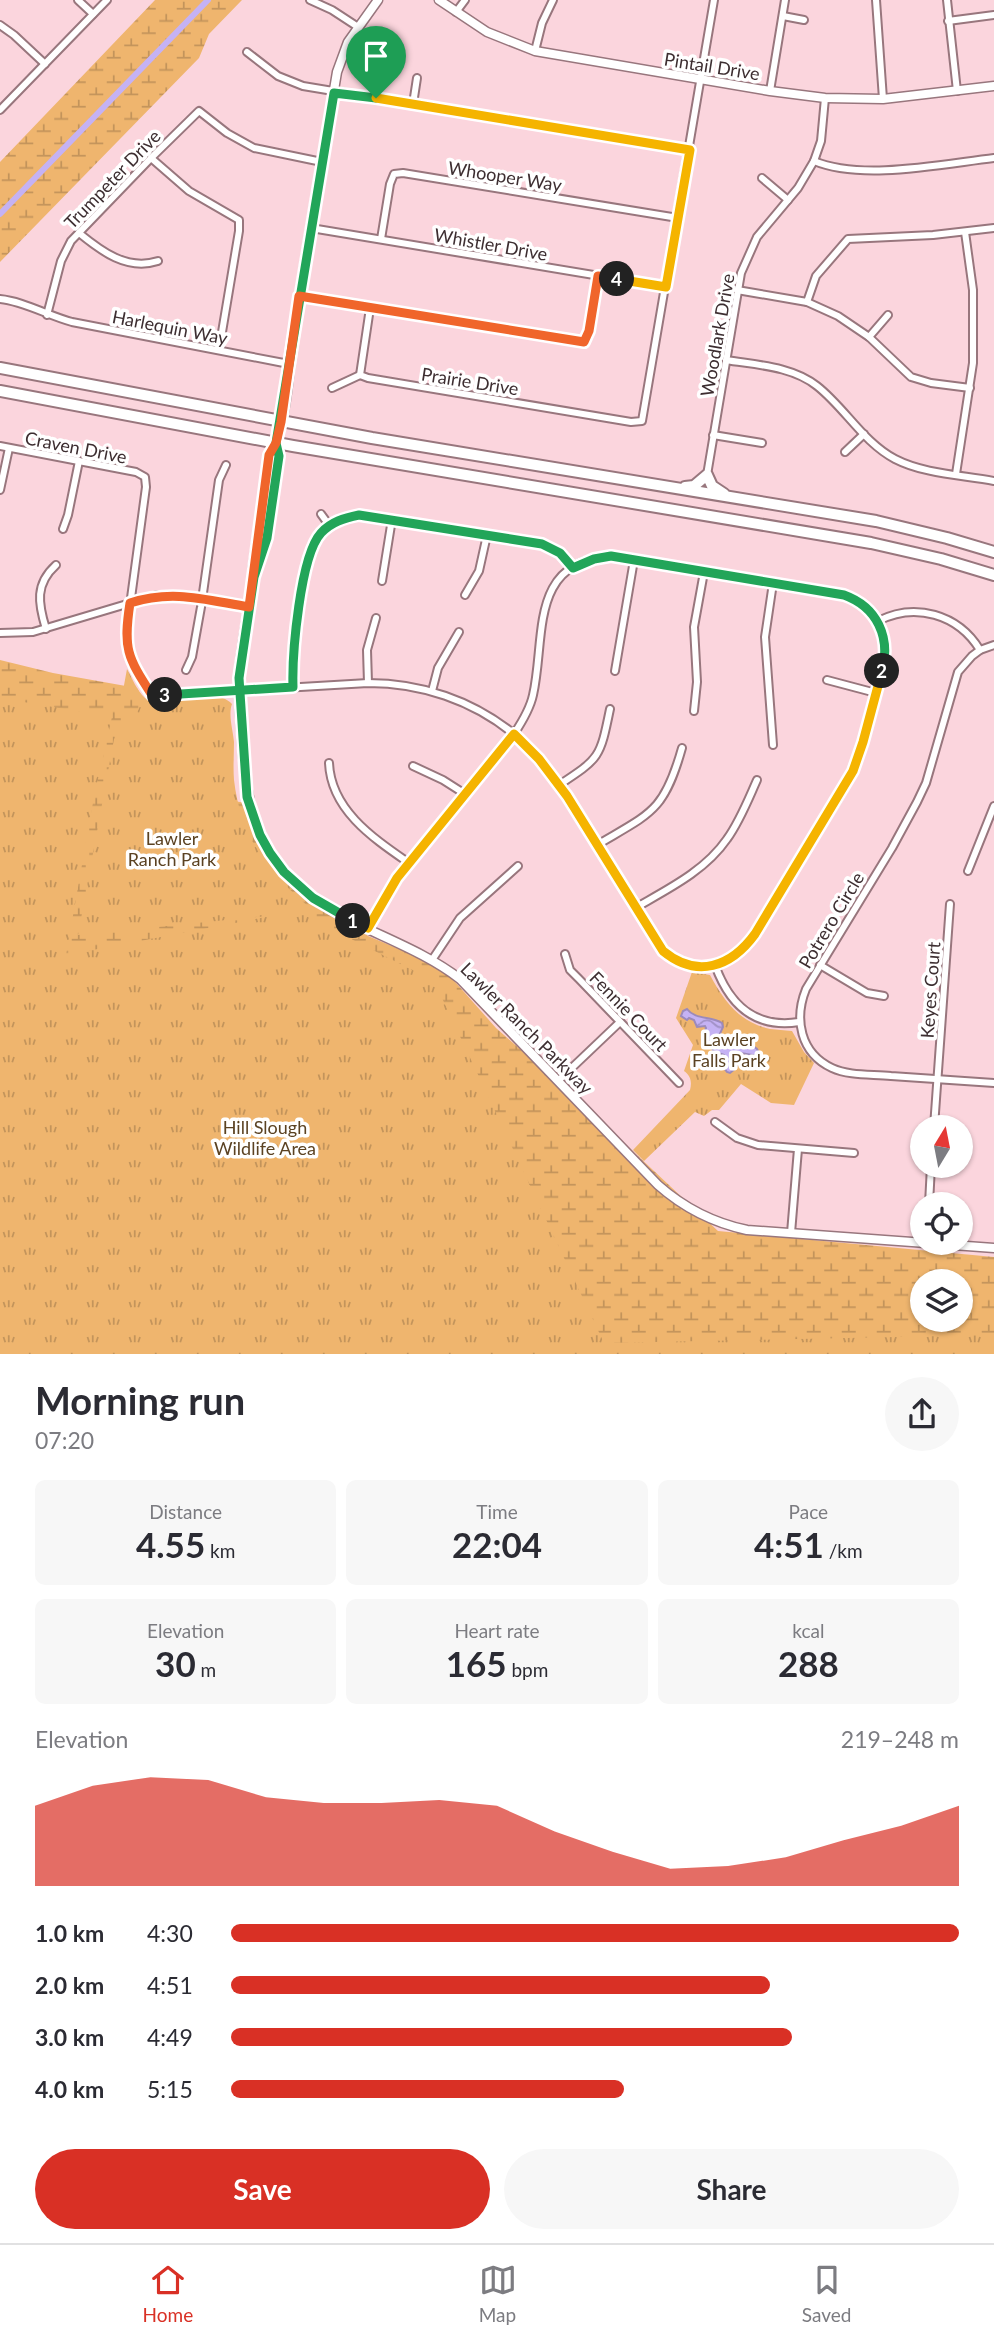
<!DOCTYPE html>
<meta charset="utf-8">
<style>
:root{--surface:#fff;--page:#f7f7f7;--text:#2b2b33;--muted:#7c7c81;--line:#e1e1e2;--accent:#d93025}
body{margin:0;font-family:Lato,sans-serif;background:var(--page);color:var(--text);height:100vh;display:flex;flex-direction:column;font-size:26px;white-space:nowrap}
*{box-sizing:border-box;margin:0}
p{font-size:23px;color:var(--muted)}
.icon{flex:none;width:38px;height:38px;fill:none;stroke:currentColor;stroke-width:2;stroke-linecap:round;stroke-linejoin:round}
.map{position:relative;height:1354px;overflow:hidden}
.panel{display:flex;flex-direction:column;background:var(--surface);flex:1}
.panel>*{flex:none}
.needle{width:46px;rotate:10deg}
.fabs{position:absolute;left:910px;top:1115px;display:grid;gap:14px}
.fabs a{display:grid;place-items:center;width:63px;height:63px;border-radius:50%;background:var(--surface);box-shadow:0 2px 5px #0004;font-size:35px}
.pin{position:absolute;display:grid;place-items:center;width:60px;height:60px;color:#fff;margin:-72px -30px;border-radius:50% 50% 50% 0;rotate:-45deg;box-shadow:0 0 7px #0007}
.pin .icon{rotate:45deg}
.km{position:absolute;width:35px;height:35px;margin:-18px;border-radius:50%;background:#222;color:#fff;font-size:19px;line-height:35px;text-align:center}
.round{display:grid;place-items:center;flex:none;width:74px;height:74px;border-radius:37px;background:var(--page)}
.headline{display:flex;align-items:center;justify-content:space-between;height:119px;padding:0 35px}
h1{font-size:38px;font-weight:700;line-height:52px}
.metrics{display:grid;grid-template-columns:repeat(3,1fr);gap:10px;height:119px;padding:7px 35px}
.metrics div{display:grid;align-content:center;border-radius:10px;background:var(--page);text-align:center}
.metrics b{font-size:35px;font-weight:700}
.metrics small{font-size:19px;font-weight:400}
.metrics p{font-size:19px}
.chart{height:196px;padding:14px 35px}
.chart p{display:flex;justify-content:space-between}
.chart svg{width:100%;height:126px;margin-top:7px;fill:var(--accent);opacity:.7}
.button{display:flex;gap:14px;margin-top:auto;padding:14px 35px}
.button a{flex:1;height:80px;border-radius:42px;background:var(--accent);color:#fff;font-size:28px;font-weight:700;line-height:80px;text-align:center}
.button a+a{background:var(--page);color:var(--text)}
ul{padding:0 35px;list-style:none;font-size:23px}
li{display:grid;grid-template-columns:112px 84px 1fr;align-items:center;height:52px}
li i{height:18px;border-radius:9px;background:var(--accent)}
.menu{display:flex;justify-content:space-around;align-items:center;height:98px;border-top:2px solid var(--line);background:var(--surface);font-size:19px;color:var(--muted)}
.menu a{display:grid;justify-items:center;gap:4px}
.menu .on{color:var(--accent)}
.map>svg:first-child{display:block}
</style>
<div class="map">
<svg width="994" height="1354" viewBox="0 0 994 1354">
<defs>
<pattern id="wetland-marsh" width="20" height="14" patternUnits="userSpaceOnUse" patternTransform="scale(1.75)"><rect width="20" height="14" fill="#efb56e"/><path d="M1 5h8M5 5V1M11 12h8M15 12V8" fill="none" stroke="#c3945b"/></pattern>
<pattern id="park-tufts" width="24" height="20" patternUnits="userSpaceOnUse" patternTransform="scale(1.75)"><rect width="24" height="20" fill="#efb56e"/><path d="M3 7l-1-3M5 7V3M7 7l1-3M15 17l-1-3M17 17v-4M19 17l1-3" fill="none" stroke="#c3945b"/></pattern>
<pattern id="water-waves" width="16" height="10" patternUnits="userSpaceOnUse" patternTransform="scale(1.75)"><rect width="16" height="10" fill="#c5b2f4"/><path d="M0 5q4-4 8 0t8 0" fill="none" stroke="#a191c6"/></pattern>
</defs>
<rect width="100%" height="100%" fill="#fbd5dd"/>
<g fill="url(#wetland-marsh)" fill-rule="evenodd">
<polygon points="155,0 242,0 209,34 199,58 0,262 0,162"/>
<path d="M0 660 53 673 137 688 149 708 228 800 252 804 257 836 299 881 368 936 442 967 496 1028 590 1111 718 1231 994 1257V1354H0ZM922 1281H961V1320H922Z"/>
</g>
<g fill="url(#park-tufts)">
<path d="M127 669C132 678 137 691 145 698 162 712 214 684 232 704 228 715 233 730 234 742 234 754 233 767 234 780 241 839 270 875 314 911L300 913 434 981 604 1343 994 1335V1354H0V698L112 717 94 797 66 955 277 915 78 935 114 739 136 715 142 702 139 699 122 696Z"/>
<path d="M692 972 710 975C724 1001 739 1022 770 1029 777 1030 784 1030 792 1031L804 1052 814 1063 794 1105 771 1103 741 1084 719 1110H712L704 1116 695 1112 644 1161 633 1150 690 1090C692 1082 691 1076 684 1071L693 1045 676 1018Z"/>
</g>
<path fill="url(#water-waves)" stroke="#9c8aba" stroke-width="2" d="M687 1009C695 1020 711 1016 722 1023L723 1027 718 1038 720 1046 727 1048 733 1043 736 1037H741L757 1049 759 1053 758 1056 741 1053 738 1056 736 1068 730 1073 727 1072 724 1068V1055L713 1051 711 1044 702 1039 706 1028 705 1026 697 1027 694 1020 689 1018 687 1020 681 1016 683 1011Z"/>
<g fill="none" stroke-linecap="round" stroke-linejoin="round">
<polyline stroke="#c5b2f4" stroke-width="6" points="0,214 208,0"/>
<defs>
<g id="minor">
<polyline points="78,0 93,14"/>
<polyline points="310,0 332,10 358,27"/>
<polyline points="876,0 883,99"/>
<polyline points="947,0 957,91"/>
<polyline points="456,12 465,0"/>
<polyline points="783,16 804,20"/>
<polyline points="948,21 994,15"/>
<polyline points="0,25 14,35 45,64"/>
<polyline points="535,51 542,23 553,0"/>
<polyline points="247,52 278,76 303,86 689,150"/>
<polyline points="770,91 785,0"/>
<polyline points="413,104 417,78"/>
<polyline points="0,110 107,0"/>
<polyline points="151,158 189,191 239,220 239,231 219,350"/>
<path d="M814 161C862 181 942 164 994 158"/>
<polyline points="762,178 788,200"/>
<polyline points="311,228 666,287"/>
<path d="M79 233C101 251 127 271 158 261"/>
<polyline points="381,239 390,184 394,174 403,173 678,218"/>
<polyline points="737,290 807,302 838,316 869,337 911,377 931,383 970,388"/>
<polyline points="299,296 585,342 589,331 598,276"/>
<path d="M0 299C23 301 49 316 72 322L289 364"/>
<polyline points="807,302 816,276 848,239 933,235 994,228"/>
<polyline points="370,308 360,375 368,378 631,422 642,421 714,0"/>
<polyline points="47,315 61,261 71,241 151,158 199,111 227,133 254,148 322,162"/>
<polyline points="869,337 888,315"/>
<path d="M726 360C756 365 792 366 817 386 845 408 863 442 895 459 924 474 962 475 994 481"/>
<polyline points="332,388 360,375"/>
<polyline points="713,435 762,443"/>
<path d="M0 446 136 472 145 477 146 487 126 635 130 658 152 696 368 683C421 683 472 700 514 734L397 878 368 928"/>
<polyline points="845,452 864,434"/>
<polyline points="956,474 973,363 973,290 965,232"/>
<polyline points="707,475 741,273 757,237 798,188 814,161 821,141 825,98"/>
<polyline points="0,490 9,448"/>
<polyline points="321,514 329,525"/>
<polyline points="63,529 68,515 79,461"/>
<path d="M611 556 843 595C899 615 885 659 874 703 868 725 863 748 854 769 844 792 829 813 816 834 796 868 775 901 755 934 730 967 697 979 663 952L552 774 514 734C522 722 530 709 533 695 546 638 528 561 611 556Z"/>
<polyline points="382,581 392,519"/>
<polyline points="773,583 765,637 773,745"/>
<polyline points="465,595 479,571 487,535"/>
<path d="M878 621C915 602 958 614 980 650"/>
<path d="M46 629C38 603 35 584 56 565"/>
<polyline points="0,633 33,632 157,595 190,596 249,607"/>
<path d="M994 645 980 650 972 656 958 672 926 783 917 802 892 848 806 989C794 1019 800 1053 832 1068 849 1076 872 1074 891 1076 925 1078 960 1081 994 1083"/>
<polyline points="186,670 192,657 201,607 219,480 226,465"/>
<polyline points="615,671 634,560"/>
<polyline points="827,680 876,693"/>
<polyline points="368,683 367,650 376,618"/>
<path d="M293 687V650L307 563C315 531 338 514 370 516L542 544 560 553 573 568"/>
<polyline points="432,691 438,668 459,632"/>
<polyline points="694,711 697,682 694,627 704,572"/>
<path d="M329 763C331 810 373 838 409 863"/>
<polyline points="413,766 443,780 465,794"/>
<path d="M559 785C600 758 600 758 610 709"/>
<path d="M597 845C651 813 664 812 682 748"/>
<polyline points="968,871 994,806"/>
<path d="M635 908C668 889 705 871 727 839 740 821 748 800 757 780"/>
<polyline points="565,954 570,970 579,979 679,1083"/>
<polyline points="432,960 460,918 518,866"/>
<path d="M715 965C729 1004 754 1029 799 1022"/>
<polyline points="820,965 867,993 884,996"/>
<polyline points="558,1081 620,1022"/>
<polyline points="715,1122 737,1138 758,1145 854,1153"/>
<polyline points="934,1127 950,904"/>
<polyline points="929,1204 931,1166"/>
<polyline points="791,1233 798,1149"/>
</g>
<g id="tertiary">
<path d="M378 0 348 42 337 72C323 156 308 241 295 325 289 362 288 426 269 455L253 568 254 577C249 610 241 644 239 677 238 698 241 720 242 741 246 806 257 860 315 900 360 931 416 945 460 979L658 1185C684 1208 714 1223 747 1230L994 1248"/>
<polyline points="439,0 487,32 535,51 770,91 825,98 883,99 994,86"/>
<polyline points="254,577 267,538 279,456 276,443"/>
</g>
<g id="trunk">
<polyline points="0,368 372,438 876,521 947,538 994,552"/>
<polyline points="0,391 293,446 871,543 941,559 994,575"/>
<polyline points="685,487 694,486 707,475 712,486 724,494"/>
</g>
</defs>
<use href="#minor" stroke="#98767d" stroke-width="10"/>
<use href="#tertiary" stroke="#98767d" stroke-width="11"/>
<use href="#trunk" stroke="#98767d" stroke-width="14"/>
<use href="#minor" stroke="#fff" stroke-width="6"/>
<use href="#tertiary" stroke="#fff" stroke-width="8"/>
<use href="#trunk" stroke="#fff" stroke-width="10"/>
</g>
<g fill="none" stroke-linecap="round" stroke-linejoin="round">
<defs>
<polyline id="split-1" points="353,921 313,898 284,872 270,853 260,835 247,797 239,678 254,577 267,538 279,456 276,443 334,93 376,98"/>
<path id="split-2" d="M353 921 368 928 397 878 514 734 539 759 567 796 663 951C697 979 731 967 755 934L853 771 863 742 882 671"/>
<path id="split-3" d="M165 695 293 687C292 655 300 556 321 533 331 522 344 518 359 515L542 544 560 553 573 568 594 559 611 556 844 595C877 607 891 637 882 671"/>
<path id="split-4" d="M165 695H152C127 657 123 648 130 603 173 589 206 600 249 607L269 455 276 443 281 422 299 296 584 342 589 331 598 276 617 279"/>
<polyline id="split-5" points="376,98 690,150 666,287 617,279"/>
</defs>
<use href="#split-1" stroke="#fff" stroke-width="14"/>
<use href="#split-2" stroke="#fff" stroke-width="14"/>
<use href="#split-3" stroke="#fff" stroke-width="14"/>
<use href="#split-4" stroke="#fff" stroke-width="14"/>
<use href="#split-5" stroke="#fff" stroke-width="14"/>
<use href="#split-1" stroke="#22a559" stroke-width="9"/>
<use href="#split-2" stroke="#f5b400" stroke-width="9"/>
<use href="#split-3" stroke="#22a559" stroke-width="9"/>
<use href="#split-4" stroke="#f0652b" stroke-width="9"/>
<use href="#split-5" stroke="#f5b400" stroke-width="9"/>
</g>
<g text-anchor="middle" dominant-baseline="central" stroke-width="7" stroke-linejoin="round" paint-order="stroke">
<g font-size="18" fill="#3d2e31" stroke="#fff">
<text transform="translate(712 66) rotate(9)">Pintail Drive</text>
<text transform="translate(505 176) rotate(9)">Whooper Way</text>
<text transform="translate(112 179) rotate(-46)">Trumpeter Drive</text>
<text transform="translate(491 244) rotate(10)">Whistler Drive</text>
<text transform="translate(170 327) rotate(11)">Harlequin Way</text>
<text transform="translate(717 335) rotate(-80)">Woodlark Drive</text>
<text transform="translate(470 381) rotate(9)">Prairie Drive</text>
<text transform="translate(76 447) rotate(11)">Craven Drive</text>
<text transform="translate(831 920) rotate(-59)">Potrero Circle</text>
<text transform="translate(930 990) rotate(-86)">Keyes Court</text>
<text transform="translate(629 1011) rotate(46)">Fennie Court</text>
<text transform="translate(527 1028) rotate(45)">Lawler Ranch Parkway</text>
</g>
<g font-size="18" fill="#5b4222" stroke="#fff">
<text x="172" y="838">Lawler<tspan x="172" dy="21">Ranch Park</tspan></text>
<text x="729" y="1039">Lawler<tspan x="729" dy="21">Falls Park</tspan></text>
<text x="265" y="1127">Hill Slough<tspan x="265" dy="21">Wildlife Area</tspan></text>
</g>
</g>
</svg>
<div class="fabs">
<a><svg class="needle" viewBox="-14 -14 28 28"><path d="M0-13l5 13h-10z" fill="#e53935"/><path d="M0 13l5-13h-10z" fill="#7c7c81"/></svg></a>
<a><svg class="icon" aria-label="locate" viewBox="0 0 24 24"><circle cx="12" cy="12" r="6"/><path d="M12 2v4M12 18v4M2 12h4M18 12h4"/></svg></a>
<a><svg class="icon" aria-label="layers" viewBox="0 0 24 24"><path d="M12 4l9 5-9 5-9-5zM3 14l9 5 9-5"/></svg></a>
</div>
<div class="pin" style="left:376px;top:98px;background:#1e9e55"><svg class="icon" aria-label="arrive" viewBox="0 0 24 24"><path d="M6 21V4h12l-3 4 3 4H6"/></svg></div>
<b class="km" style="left:353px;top:921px">1</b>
<b class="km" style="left:882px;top:671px">2</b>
<b class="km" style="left:165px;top:695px">3</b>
<b class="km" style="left:617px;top:279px">4</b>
</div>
<section class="panel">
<div class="headline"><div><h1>Morning run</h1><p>07:20</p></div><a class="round"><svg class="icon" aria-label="share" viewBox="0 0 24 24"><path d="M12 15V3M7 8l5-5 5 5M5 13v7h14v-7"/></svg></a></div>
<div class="metrics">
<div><p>Distance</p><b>4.55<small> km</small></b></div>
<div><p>Time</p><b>22:04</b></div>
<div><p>Pace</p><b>4:51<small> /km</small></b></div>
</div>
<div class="metrics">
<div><p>Elevation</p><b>30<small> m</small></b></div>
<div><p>Heart rate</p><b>165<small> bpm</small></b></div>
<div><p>kcal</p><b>288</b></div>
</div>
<div class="chart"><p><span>Elevation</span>219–248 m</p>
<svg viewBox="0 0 160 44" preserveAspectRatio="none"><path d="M0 44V16L10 9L20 6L30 7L40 13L50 15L60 15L70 14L80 16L90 25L100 32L110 38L120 37L130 34L140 28L150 23L160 16V44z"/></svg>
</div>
<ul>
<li><b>1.0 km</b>4:30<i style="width:100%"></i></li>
<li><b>2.0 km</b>4:51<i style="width:74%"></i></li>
<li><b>3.0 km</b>4:49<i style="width:77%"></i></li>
<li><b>4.0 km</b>5:15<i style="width:54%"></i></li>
</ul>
<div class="button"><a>Save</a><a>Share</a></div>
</section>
<nav class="menu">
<a class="on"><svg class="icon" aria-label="home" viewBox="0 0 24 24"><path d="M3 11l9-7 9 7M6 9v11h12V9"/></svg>Home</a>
<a><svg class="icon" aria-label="map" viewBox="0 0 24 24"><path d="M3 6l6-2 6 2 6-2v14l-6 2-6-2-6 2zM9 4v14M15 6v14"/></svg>Map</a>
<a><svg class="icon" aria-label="saved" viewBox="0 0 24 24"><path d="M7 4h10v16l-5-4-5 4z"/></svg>Saved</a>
</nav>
